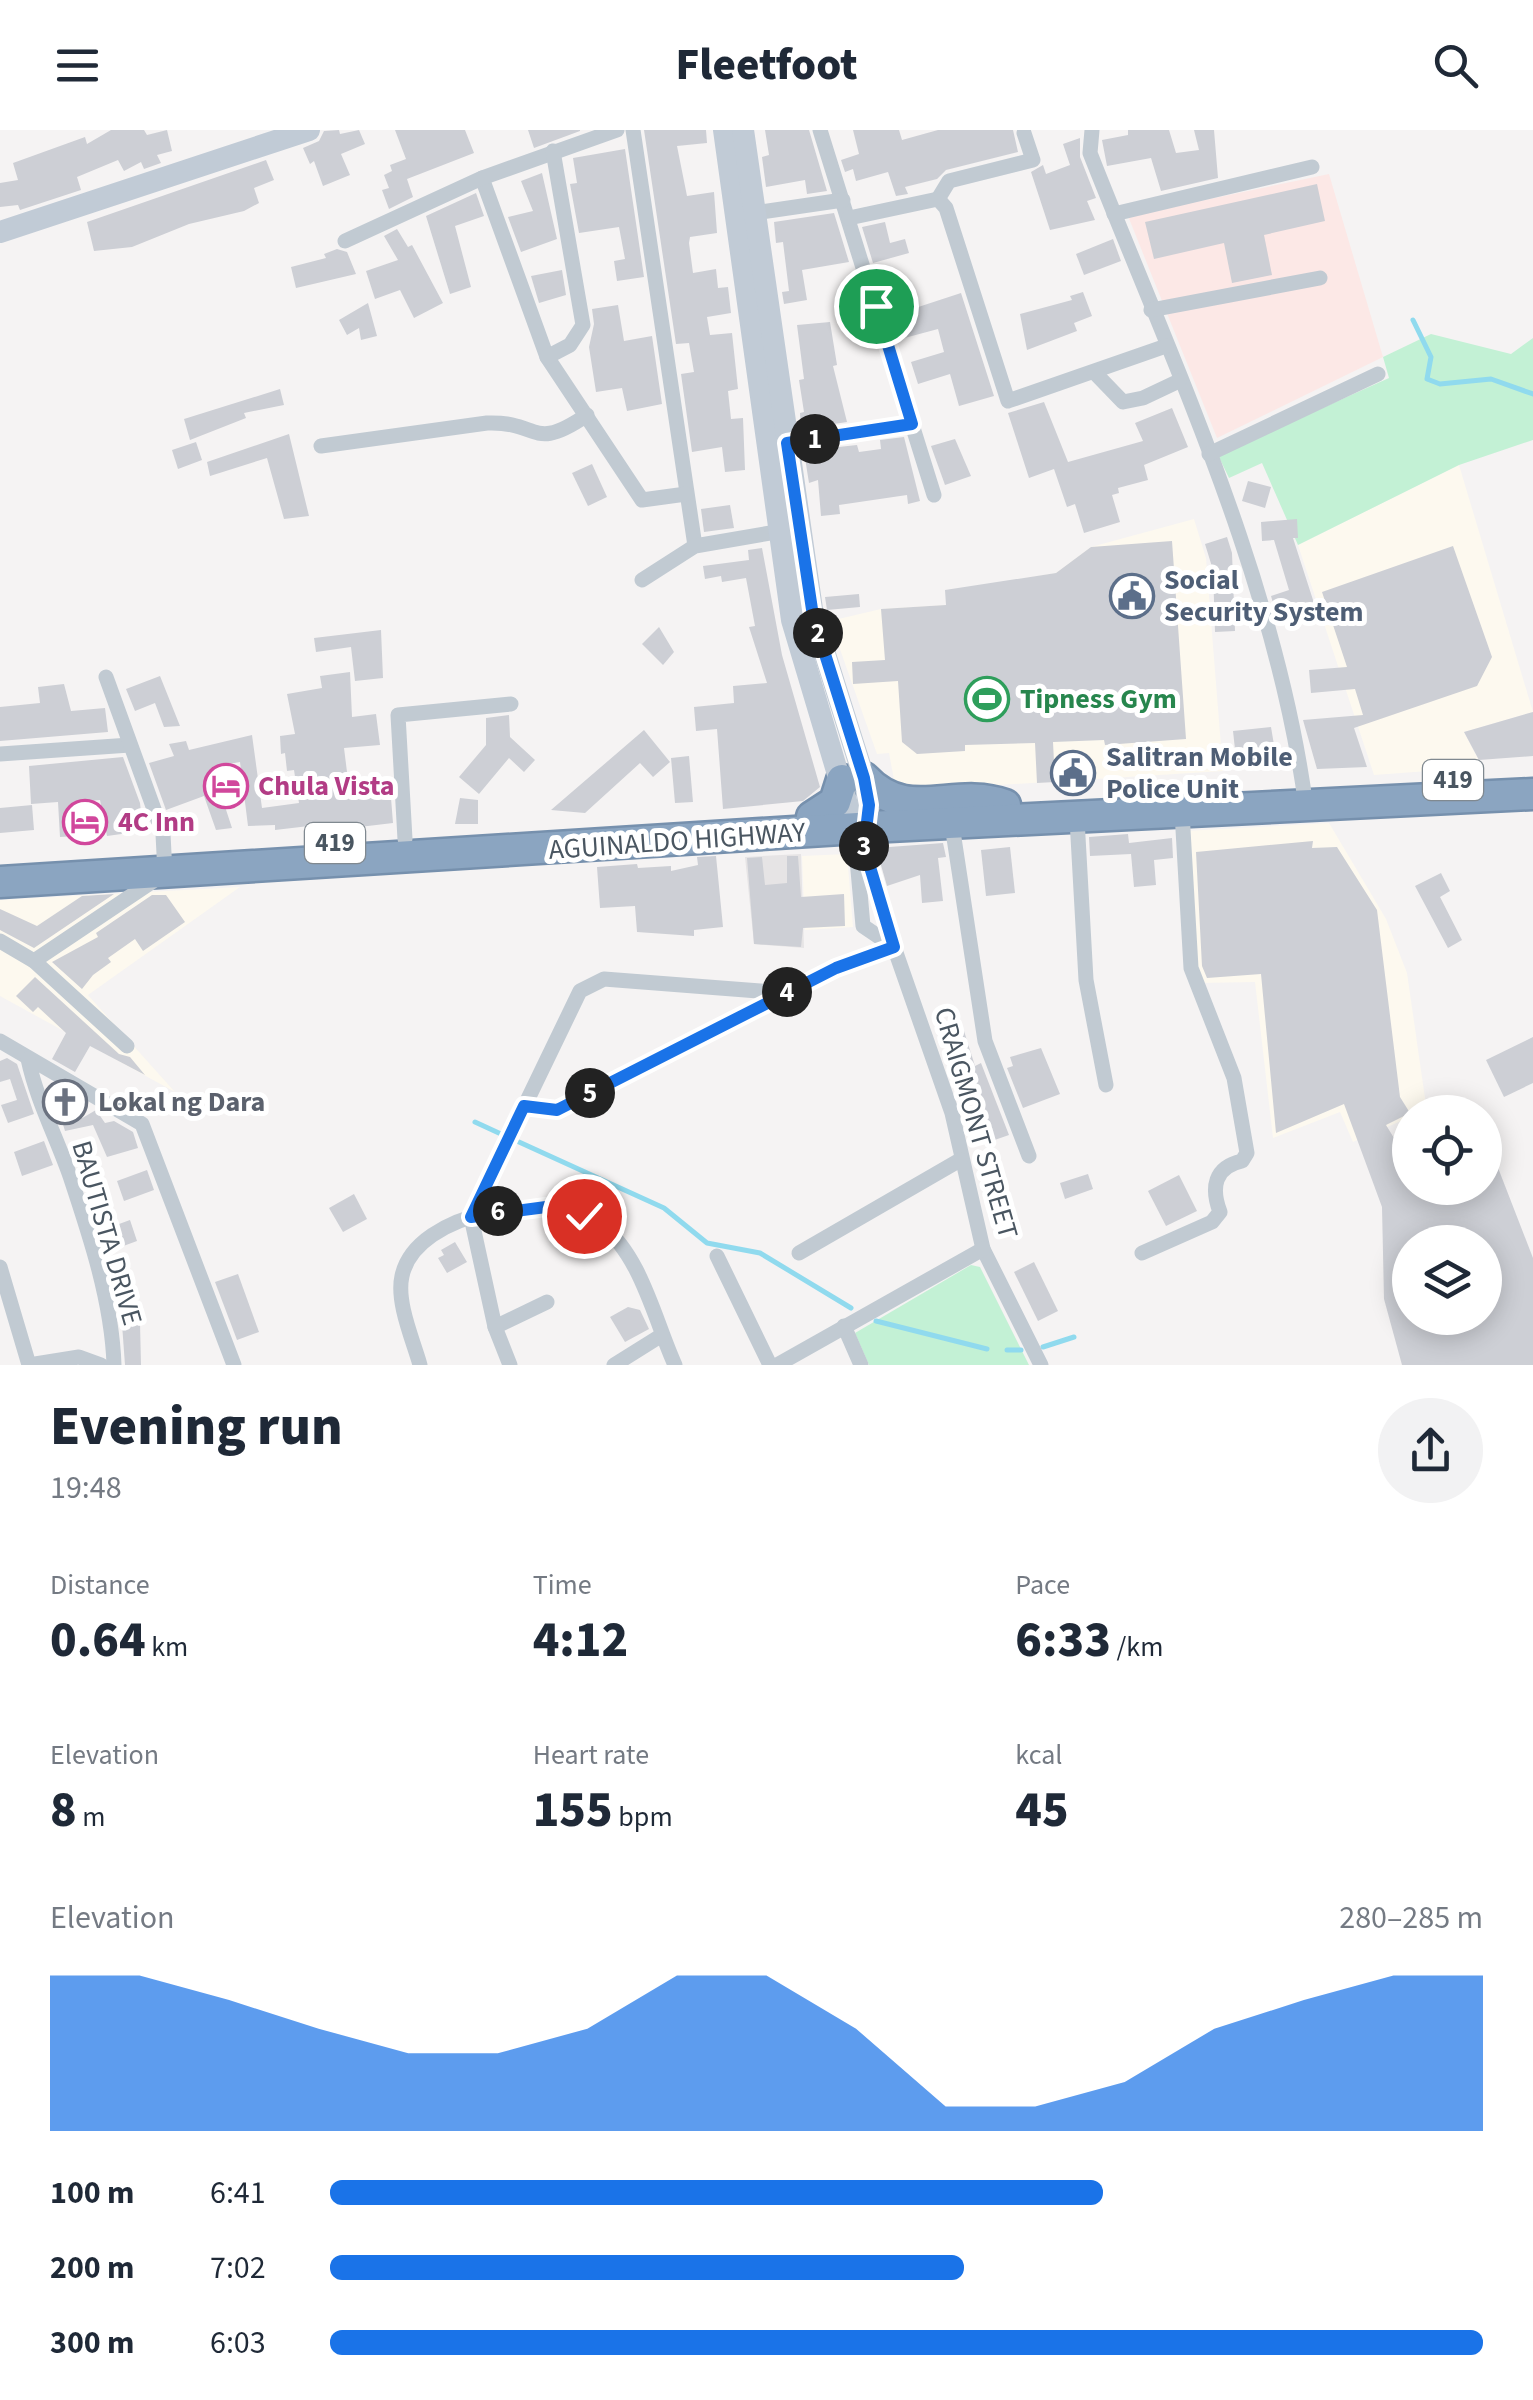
<!DOCTYPE html>
<meta charset="utf-8">
<style>
:root{--surface:#fff;--page:#f2f2f3;--text:#1f2937;--muted:#747a83;--accent:#1a73e8}
body{margin:0;font-family:"Source Sans 3",sans-serif;background:var(--page);color:var(--text);height:100vh;display:flex;flex-direction:column;font-size:38px;white-space:nowrap}
*{box-sizing:border-box;margin:0}
p{font-size:32px;color:var(--muted)}
.icon{flex:none;width:55px;height:55px;fill:none;stroke:currentColor;stroke-width:2;stroke-linecap:round;stroke-linejoin:round}
.map{position:relative;height:1235px;overflow:hidden}
.side{display:flex;flex-direction:column;background:var(--surface);flex:1}
.side>*{flex:none}
.controls{position:absolute;left:1392px;top:965px;display:grid;gap:20px}
.controls a{display:grid;place-items:center;width:110px;height:110px;border-radius:50%;background:var(--surface);box-shadow:0 5px 25px #0003;font-size:50px}
.pin{position:absolute;display:grid;place-items:center;width:85px;height:85px;color:#fff;margin:-42px;border:5px solid #fff;border-radius:50%;box-shadow:0 2px 10px #0007}
.km{position:absolute;width:50px;height:50px;margin:-25px;border-radius:50%;background:#222;color:#fff;font-size:28px;line-height:50px;text-align:center}
.round{display:grid;place-items:center;flex:none;width:105px;height:105px;border-radius:52px;background:var(--page)}
.overview{display:flex;align-items:center;justify-content:space-between;height:170px;padding:0 50px}
h1{font-size:55px;font-weight:800;line-height:75px}
.stats{display:grid;grid-template-columns:repeat(3,1fr);gap:15px;height:170px;padding:10px 50px}
.stats div{display:grid;align-content:center}
.stats b{font-size:50px;font-weight:800}
.stats small{font-size:28px;font-weight:400}
.stats p{font-size:28px}
.chart{height:280px;padding:20px 50px}
.chart p{display:flex;justify-content:space-between}
.chart svg{width:100%;height:180px;margin-top:10px;fill:var(--accent);opacity:.7}
ul{padding:0 50px;list-style:none;font-size:32px}
li{display:grid;grid-template-columns:160px 120px 1fr;align-items:center;height:75px}
li i{height:25px;border-radius:12px;background:var(--accent)}
header{display:flex;justify-content:space-between;align-items:center;height:130px;padding:0 50px;background:var(--surface);font-size:45px;font-weight:800}
.map>svg:first-child{display:block}
</style>
<header><svg class="icon" aria-label="menu" viewBox="0 0 24 24"><path d="M4 6h16M4 12h16M4 18h16"/></svg>Fleetfoot<svg class="icon" aria-label="search" viewBox="0 0 24 24"><circle cx="10" cy="10" r="6"/><path d="M15 15l6 6"/></svg></header>
<div class="map">
<svg width="1533" height="1235" viewBox="0 0 1533 1235">
<rect width="100%" height="100%" fill="#f5f3f3"/>
<g fill="#fdf9ef">
<polygon points="1459,335 1533,582 1464,602 1482,637 1374,645 1298,415"/>
<polygon points="1194,389 1206,428 1223,641 982,656 909,659 895,655 889,623 877,624 830,491 881,479 946,475 954,460 1056,443 1091,417"/>
<polygon points="1329,693 1386,789 1407,843 1426,975 1419,982 1410,982 1410,987 1353,1012 1340,982 1273,1008 1255,852 1199,853 1185,701"/>
<polygon points="847,724 853,797 805,800 802,726"/>
<polygon points="240,757 88,865 175,962 0,866 0,770"/>
</g>
<polygon fill="#e6e4e5" points="801,724 804,818 754,814 745,727"/>
<polygon fill="#fce8e6" points="1329,44 1383,227 1217,308 1128,86"/>
<g fill="#c3f1d5">
<polygon points="1431,204 1511,224 1533,208 1533,310 1459,335 1298,415 1262,333 1229,348 1218,325 1389,248 1383,227"/>
<polygon points="971,1135 980,1137 1029,1235 869,1235 855,1203"/>
</g>
<g fill="none" stroke-linecap="round" stroke-linejoin="round">
<g stroke="#90daee" stroke-width="5">
<polyline points="1413,190 1431,227 1427,249 1440,254 1491,249 1533,264"/>
<polyline points="475,992 501,1004"/>
<polyline points="519,1012 664,1078 707,1113 760,1123 851,1178"/>
<polyline points="876,1191 987,1219"/>
<polyline points="1043,1217 1074,1207"/>
<polyline points="1007,1220 1021,1220"/>
</g>
</g>
<g fill="#cdcfd5" fill-rule="evenodd">
<polygon points="111,0 144,0 147,5 167,0 172,21 157,25 161,33 144,39 141,32 124,41 118,30 77,47 81,60 20,80 18,75 0,77 0,53 18,50 13,33 85,7 87,14"/>
<polygon points="339,0 340,4 359,0 365,14 341,24 350,45 323,56 314,31 310,34 303,18 319,11 324,1"/>
<polygon points="395,0 465,0 474,23 407,49 413,67 389,79 382,60 389,58 384,45 392,41 390,35 406,29"/>
<polygon points="528,0 580,0 580,1 534,18"/>
<polygon points="644,0 706,0 707,13 677,16 687,66 714,62 717,103 690,107 689,113 693,143 716,139 718,158 728,157 731,183 707,187 710,205 732,203 738,259 728,261 731,289 743,288 745,340 725,342 722,317 692,322 681,244 694,242 689,213 676,214"/>
<polygon points="765,0 809,0 827,61 807,64 805,50 766,57 762,27 769,25"/>
<polygon points="853,0 899,0 902,10 938,0 1013,0 1018,22 946,40 937,49 905,57 908,64 896,66 888,42 856,51 853,39 845,42 841,30 859,24"/>
<polygon points="1128,0 1169,0 1176,23 1199,20 1194,0 1214,0 1218,48 1161,61 1151,28 1107,36 1102,10 1128,5"/>
<polygon points="1080,8 1080,27 1096,68 1087,71 1095,90 1050,100 1031,42 1043,35 1046,44 1070,35 1063,14"/>
<polygon points="625,19 644,147 617,151 614,131 625,129 619,97 579,103 570,54 577,53 573,28"/>
<polygon points="266,30 274,50 254,58 259,73 244,81 189,94 132,117 94,121 87,92"/>
<polygon points="542,43 557,109 521,122 508,87 533,81 521,51"/>
<polygon points="1317,54 1325,91 1264,105 1272,145 1232,153 1224,113 1154,129 1145,92"/>
<polygon points="476,63 484,86 455,96 471,157 450,164 426,86"/>
<polygon points="834,83 849,132 802,140 807,170 784,174 782,162 789,161 783,112 776,113 774,92"/>
<polygon points="885,92 890,113 905,109 909,123 873,133 862,97"/>
<polygon points="397,99 408,117 412,115 443,173 414,188 400,160 375,169 366,141 398,130 384,106"/>
<polygon points="1113,109 1121,131 1084,145 1076,124"/>
<polygon points="337,119 347,122 356,144 296,158 291,137 326,128 324,124"/>
<polygon points="562,140 566,165 539,173 531,146"/>
<polygon points="1083,162 1092,186 1074,193 1077,201 1027,220 1020,184 1072,170 1070,166"/>
<polygon points="898,163 903,182 961,163 994,266 959,276 950,244 918,254 911,232 944,222 938,199 897,210 884,167"/>
<polygon points="368,173 377,206 361,210 359,198 347,205 339,190"/>
<polygon points="618,175 624,211 652,206 662,274 627,281 622,258 596,262 589,217 594,194 592,179"/>
<polygon points="830,192 837,235 833,236 847,292 801,299 800,283 804,282 799,250 804,249 797,195"/>
<polygon points="280,259 284,275 244,283 246,288 190,310 184,289"/>
<polygon points="1044,272 1068,332 1143,311 1135,293 1172,278 1188,317 1144,335 1148,350 1118,358 1119,363 1112,365 1120,392 1084,403 1075,374 1067,377 1054,339 1029,348 1008,283"/>
<polygon points="289,304 309,386 284,389 267,328 210,346 207,332"/>
<polygon points="904,307 920,371 908,374 907,365 839,375 840,384 821,386 818,350 809,353 805,328 812,326 811,320 857,315 859,322 881,319 880,310"/>
<polygon points="955,309 971,346 945,355 931,316"/>
<polygon points="196,312 202,330 178,339 172,320"/>
<polygon points="592,334 607,367 588,376 572,343"/>
<polygon points="1248,351 1271,357 1265,378 1242,371"/>
<polygon points="730,375 734,398 704,402 701,379"/>
<polygon points="1297,389 1298,408 1293,408 1314,473 1276,483 1271,466 1289,460 1274,410 1262,411 1261,392"/>
<polygon points="1227,407 1232,423 1235,501 1215,502 1213,440 1205,414"/>
<polygon points="1172,411 1186,609 1105,615 1104,610 1053,612 1055,652 1037,653 1035,613 965,615 965,621 917,624 902,612 898,551 853,554 852,532 885,530 881,479 946,475 945,460 1056,443 1091,417"/>
<polygon points="1453,416 1492,527 1477,556 1354,598 1367,637 1317,639 1303,590 1363,585 1355,559 1311,563 1309,540 1347,537 1322,462"/>
<polygon points="762,418 782,525 820,657 803,671 723,679 717,599 696,601 694,577 734,573 733,556 767,553 749,497 755,496 746,448 722,452 721,446 705,449 703,436 749,430 748,420"/>
<polygon points="859,464 860,477 827,480 825,467"/>
<polygon points="659,497 674,522 663,535 642,514"/>
<polygon points="381,500 383,548 355,551 351,517 316,522 314,508"/>
<polygon points="350,542 352,587 376,584 380,615 344,618 348,650 375,647 378,670 391,668 393,693 309,703 309,696 275,700 275,695 248,696 240,632 212,637 232,698 216,700 204,666 166,680 149,633 174,626 169,614 186,611 189,620 252,605 262,678 299,673 294,640 287,641 285,623 281,624 280,606 295,604 287,564 322,558 320,546"/>
<polygon points="160,546 180,596 164,597 155,573 135,581 126,559"/>
<polygon points="64,554 71,581 105,578 108,602 0,611 0,577 40,573 38,557"/>
<polygon points="1533,582 1533,626 1479,630 1464,602"/>
<polygon points="509,585 510,607 535,630 524,642 509,628 479,664 459,647 486,615 486,588"/>
<polygon points="1271,597 1277,633 1237,637 1233,601"/>
<polygon points="644,600 670,632 653,647 640,633 585,683 551,680"/>
<polygon points="689,626 693,672 675,673 671,628"/>
<polygon points="123,627 140,673 143,701 107,706 100,670 75,672 77,706 60,707 58,672 31,674 29,636"/>
<polygon points="460,668 478,670 478,694 455,694"/>
<polygon points="32,675 34,700 0,703 0,678"/>
<polygon points="1128,704 1129,713 1172,708 1173,728 1154,730 1156,755 1134,757 1131,724 1090,726 1089,707"/>
<path d="M1313 711 1312 718 1337 717 1377 780 1400 967 1410 983 1386 995 1410 1034V1058H1485V1034L1495 1030 1533 1128V1235H1402L1384 1169 1382 1077 1344 974 1276 1003 1261 844 1207 848 1202 836 1196 722ZM1410 1112H1485V1188H1410Z"/>
<polygon points="943,713 946,727 938,728 943,771 922,773 920,745 887,756 876,718"/>
<polygon points="1010,717 1015,763 986,766 981,720"/>
<polygon points="716,726 723,797 694,800 694,806 637,802 635,776 600,778 597,737 637,734 638,738 671,736 671,741 698,735 697,727"/>
<polygon points="787,726 798,726 801,767 844,764 845,796 803,798 801,817 754,814 747,728 762,727 765,755 787,753"/>
<polygon points="1441,743 1450,761 1440,767 1462,810 1448,818 1415,756"/>
<polygon points="114,764 34,818 0,800 0,779 37,796 82,766"/>
<polygon points="152,765 166,765 185,792 143,821 135,809 108,828 111,832 93,845 82,859 52,832 98,807 96,803"/>
<polygon points="35,847 119,924 130,927 145,945 90,916 75,942 52,929 66,903 38,877 33,882 16,866"/>
<polygon points="964,901 975,936 981,933 1009,1005 986,1013 980,997 987,994 978,966 967,970 950,927 953,926 947,906"/>
<polygon points="1533,907 1533,953 1504,967 1486,930"/>
<polygon points="1041,918 1060,964 1023,978 1007,938 1013,936 1010,927"/>
<polygon points="7,928 17,934 34,984 8,993 1,975 17,970 10,949 0,952 0,931"/>
<polygon points="61,960 72,966 79,990 96,980 105,993 114,991 133,1002 138,1018 107,1027 93,995 65,1001 53,962"/>
<polygon points="44,1011 53,1035 22,1046 14,1022"/>
<polygon points="147,1040 154,1060 124,1071 117,1051"/>
<polygon points="1088,1044 1093,1059 1065,1069 1060,1053"/>
<polygon points="1179,1045 1197,1081 1166,1096 1148,1061"/>
<polygon points="354,1064 367,1089 343,1102 329,1078"/>
<polygon points="130,1090 137,1111 107,1122 100,1101"/>
<polygon points="455,1112 467,1132 447,1143 438,1128 444,1125 441,1120"/>
<polygon points="1034,1132 1058,1181 1038,1191 1014,1142"/>
<polygon points="238,1144 259,1202 237,1210 215,1152"/>
<polygon points="628,1177 640,1180 649,1199 625,1212 610,1187"/>
<polygon points="140,1193 141,1235 125,1235 122,1194"/>
</g>
<g fill="none" stroke-linecap="round" stroke-linejoin="round">
<defs>
<g id="highway">
<path d="M864 648C908 695 953 656 1005 675"/>
<polyline points="812,687 835,672 842,650"/>
<polyline points="0,752 889,696 1533,664"/>
</g>
</defs>
<use href="#highway" stroke="#7690ad" stroke-width="35"/>
<g stroke="#c1cad2" stroke-width="15">
<polyline points="633,0 695,416"/>
<polyline points="820,0 934,365"/>
<path d="M1092 0 1090 23C1173 234 1276 450 1306 677"/>
<polyline points="482,48 547,227 642,370 686,364"/>
<polyline points="938,69 949,51 1033,30 1024,3"/>
<polyline points="748,84 843,70"/>
<polyline points="1114,84 1312,37"/>
<polyline points="849,88 938,69 946,78 1008,271 1166,216"/>
<polyline points="345,111 482,48 617,0"/>
<polyline points="1151,180 1320,148"/>
<polyline points="547,227 570,215 583,195 553,21"/>
<polyline points="1094,242 1123,272 1143,268 1179,251"/>
<polyline points="783,313 912,294"/>
<path d="M321 316 487 293C541 291 531 323 587 285"/>
<polyline points="1209,324 1378,244"/>
<polyline points="642,450 695,416 788,400"/>
<polyline points="0,624 130,615"/>
<polyline points="1077,689 1086,850 1106,955"/>
<polyline points="952,695 985,911 1029,1026"/>
<polyline points="864,698 864,717 894,817 952,983 983,1119 1041,1235"/>
<polyline points="855,707 863,796 894,817"/>
<polyline points="405,709 398,585 511,574"/>
<polyline points="0,811 34,831 127,916"/>
<polyline points="34,831 165,743 163,704 106,547"/>
<polyline points="0,911 142,994 234,1235"/>
<path d="M28 929C37 971 56 1006 70 1046 90 1106 112 1172 114 1235"/>
<polyline points="524,977 557,980 836,838 894,817"/>
<polyline points="799,1123 960,1030"/>
<path d="M1142 1123 1212 1092 1220 1082C1211 1058 1214 1037 1242 1031L1247 1023 1234 948 1191 838 1181 665"/>
<polyline points="717,1126 770,1235"/>
<polyline points="0,1137 29,1235 79,1227 101,1235"/>
<polyline points="844,1196 861,1235"/>
<polyline points="495,1197 547,1172"/>
<path d="M420 1235C413 1210 396 1172 402 1146 416 1080 553 1059 601 1095 641 1125 655 1191 675 1235"/>
<polyline points="510,1235 495,1197 471,1087 580,861 604,849 785,863"/>
<polyline points="614,1235 662,1205"/>
<polyline points="777,1235 983,1119"/>
</g>
<g stroke="#c1cbd6" stroke-width="22">
<polyline points="724,0 792,490 854,698"/>
<polyline points="743,0 813,486 864,648 869,675 864,698"/>
<polyline points="0,102 309,0"/>
</g>
<use href="#highway" stroke="#8ba5c1" stroke-width="30"/>
</g>
<g fill="none" stroke-linecap="round" stroke-linejoin="round">
<defs>
<polyline id="route" points="584,1086 546,1077 471,1087 524,976 557,980 836,838 894,817 864,717 869,675 864,648 813,486 787,313 912,294 876,176"/>
</defs>
<use href="#route" stroke="#fff" stroke-width="20"/>
<use href="#route" stroke="#1a73e8" stroke-width="12"/>
</g>
<defs>
<symbol id="civic-ring" viewBox="-11 -11 22 22"><circle r="9.5" fill="#fff" stroke="#5c6f8a" stroke-width="1.5"/><path d="M-.6-6.5H3V-4.5H.6V-3L4-1V1h2V6H-6V1h2V-1L-.6-3ZM-1.2 2.5V6h2.4V2.5Z" fill="#5c6f8a"/></symbol>
<symbol id="stadium-ring" viewBox="-11 -11 22 22"><circle r="9.5" fill="#fff" stroke="#2e9e5b" stroke-width="1.5"/><path d="M0-5a6.5 5 0 1 0 0 10a6.5 5 0 1 0 0-10ZM-3.5-1.8h7v3.6h-7Z" fill="#2e9e5b"/></symbol>
<symbol id="hotel-ring" viewBox="-11 -11 22 22"><circle r="9.5" fill="#fff" stroke="#d1479c" stroke-width="1.5"/><path d="M-6-4.5h1.5V1H6V5H4.5V3h-9V5H-6ZM-4 0a1.8 1.8 0 1 1 3.6 0ZM.5 0V-2.5h3Q6-2.5 6 0Z" fill="#d1479c"/></symbol>
<symbol id="church-ring" viewBox="-11 -11 22 22"><circle r="9.5" fill="#fff" stroke="#6b7280" stroke-width="1.5"/><path d="M-1.2-6h2.4v3.5h3.3v2.4h-3.3V6h-2.4V-.1h-3.3v-2.4h3.3Z" fill="#6b7280"/></symbol>
</defs>
<g fill-rule="evenodd">
<use href="#civic-ring" x="1107" y="441" width="50" height="50"/>
<use href="#stadium-ring" x="962" y="544" width="50" height="50"/>
<use href="#civic-ring" x="1048" y="618" width="50" height="50"/>
<use href="#hotel-ring" x="201" y="631" width="50" height="50"/>
<use href="#hotel-ring" x="60" y="667" width="50" height="50"/>
<use href="#church-ring" x="40" y="947" width="50" height="50"/>
</g>
<g text-anchor="middle" dominant-baseline="central" stroke-width="10" stroke-linejoin="round" paint-order="stroke">
<g fill="#fff" stroke="#808990" stroke-width="2.5">
<rect x="1423" y="630" width="60" height="40" rx="8"/>
<rect x="305" y="693" width="60" height="40" rx="8"/>
</g>
<g font-size="25" font-weight="bold" fill="#4a5661">
<text x="1453" y="650">419</text>
<text x="335" y="713">419</text>
</g>
<g font-size="28" font-weight="bold" fill="#4e5e75" stroke="#fff" text-anchor="start">
<text x="1164" y="450">Social<tspan x="1164" dy="32">Security System</tspan></text>
<text x="1106" y="627">Salitran Mobile<tspan x="1106" dy="32">Police Unit</tspan></text>
</g>
<g font-size="28" font-weight="bold" fill="#27864d" stroke="#fff" text-anchor="start">
<text x="1020" y="569">Tipness Gym</text>
</g>
<g font-size="28" font-weight="bold" fill="#b23c85" stroke="#fff" text-anchor="start">
<text x="258" y="656">Chula Vista</text>
<text x="118" y="692">4C Inn</text>
</g>
<g font-size="28" fill="#4a5661" stroke="#fff">
<text transform="translate(677 711) rotate(-4)">AGUINALDO HIGHWAY</text>
<text transform="translate(976 993) rotate(74)">CRAIGMONT STREET</text>
<text transform="translate(107 1103) rotate(74)">BAUTISTA DRIVE</text>
</g>
<g font-size="28" font-weight="bold" fill="#5b616d" stroke="#fff" text-anchor="start">
<text x="98" y="972">Lokal ng Dara</text>
</g>
</g>
</svg>
<div class="controls">
<a><svg class="icon" aria-label="locate" viewBox="0 0 24 24"><circle cx="12" cy="12" r="6"/><path d="M12 2v4M12 18v4M2 12h4M18 12h4"/></svg></a>
<a><svg class="icon" aria-label="layers" viewBox="0 0 24 24"><path d="M12 4l9 5-9 5-9-5zM3 14l9 5 9-5"/></svg></a>
</div>
<div class="pin" style="left:876px;top:176px;background:#1e9e55"><svg class="icon" aria-label="arrive" viewBox="0 0 24 24"><path d="M6 21V4h12l-3 4 3 4H6"/></svg></div>
<div class="pin" style="left:584px;top:1086px;background:#d93025"><svg class="icon" aria-label="check" viewBox="0 0 24 24"><path d="M5 12l5 5 9-10"/></svg></div>
<b class="km" style="left:815px;top:309px">1</b>
<b class="km" style="left:818px;top:503px">2</b>
<b class="km" style="left:864px;top:716px">3</b>
<b class="km" style="left:787px;top:862px">4</b>
<b class="km" style="left:590px;top:963px">5</b>
<b class="km" style="left:498px;top:1081px">6</b>
</div>
<section class="side">
<div class="overview"><div><h1>Evening run</h1><p>19:48</p></div><a class="round"><svg class="icon" aria-label="share" viewBox="0 0 24 24"><path d="M12 15V3M7 8l5-5 5 5M5 13v7h14v-7"/></svg></a></div>
<div class="stats">
<div><p>Distance</p><b>0.64<small> km</small></b></div>
<div><p>Time</p><b>4:12</b></div>
<div><p>Pace</p><b>6:33<small> /km</small></b></div>
</div>
<div class="stats">
<div><p>Elevation</p><b>8<small> m</small></b></div>
<div><p>Heart rate</p><b>155<small> bpm</small></b></div>
<div><p>kcal</p><b>45</b></div>
</div>
<div class="chart"><p><span>Elevation</span>280–285 m</p>
<svg viewBox="0 0 160 44" preserveAspectRatio="none"><path d="M0 44V6L10 6L20 12L30 19L40 25L50 25L60 19L70 6L80 6L90 19L100 38L110 38L120 32L130 19L140 12L150 6L160 6V44z"/></svg>
</div>
<ul>
<li><b>100 m</b>6:41<i style="width:67%"></i></li>
<li><b>200 m</b>7:02<i style="width:55%"></i></li>
<li><b>300 m</b>6:03<i style="width:100%"></i></li>
</ul>
</section>
